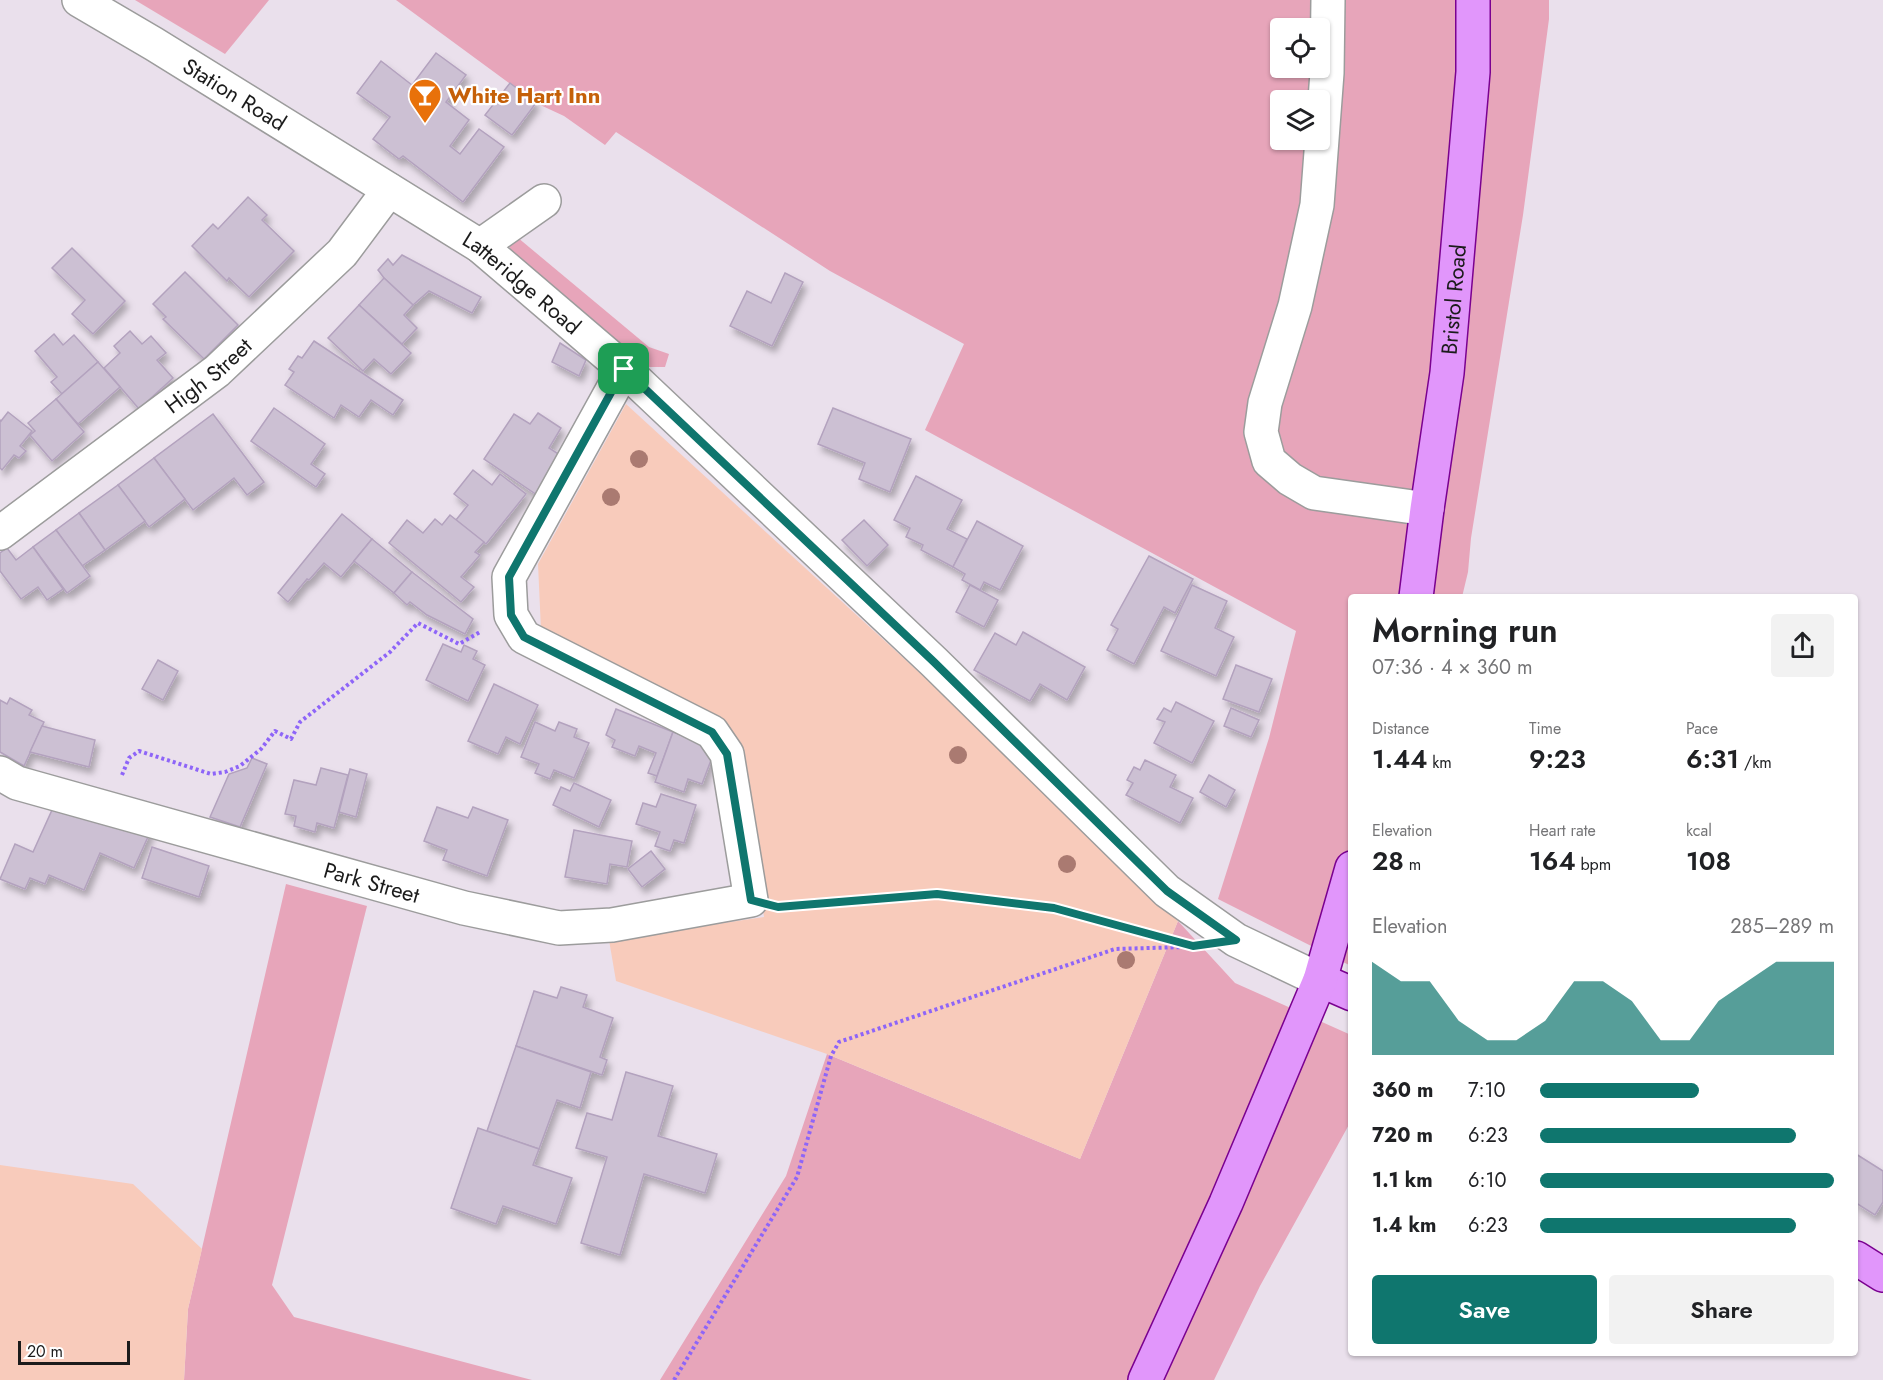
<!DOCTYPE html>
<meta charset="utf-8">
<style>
:root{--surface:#fff;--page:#f2f2f2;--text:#202124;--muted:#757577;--accent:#0f766e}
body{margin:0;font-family:Jost,sans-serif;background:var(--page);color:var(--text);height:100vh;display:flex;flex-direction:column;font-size:22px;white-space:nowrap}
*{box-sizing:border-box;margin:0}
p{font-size:20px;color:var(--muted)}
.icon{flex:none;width:33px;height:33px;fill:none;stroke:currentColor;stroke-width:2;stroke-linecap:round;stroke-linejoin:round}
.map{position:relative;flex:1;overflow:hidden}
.drawer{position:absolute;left:1348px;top:594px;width:510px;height:762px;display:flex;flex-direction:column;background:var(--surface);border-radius:6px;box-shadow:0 2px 4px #0004}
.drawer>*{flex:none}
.controls{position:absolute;left:1270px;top:18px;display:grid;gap:12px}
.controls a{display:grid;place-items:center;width:60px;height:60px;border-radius:6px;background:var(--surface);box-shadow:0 2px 4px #0004;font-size:30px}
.scale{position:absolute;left:18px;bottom:15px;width:112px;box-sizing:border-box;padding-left:6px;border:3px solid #1b1b1b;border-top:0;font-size:16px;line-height:21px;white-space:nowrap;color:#1b1b1b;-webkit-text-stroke:4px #fff;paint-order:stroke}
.pin{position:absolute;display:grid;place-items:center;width:51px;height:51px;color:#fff;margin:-26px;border-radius:12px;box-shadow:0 3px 9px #0006}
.round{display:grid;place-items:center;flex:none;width:63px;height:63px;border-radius:6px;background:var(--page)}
.summary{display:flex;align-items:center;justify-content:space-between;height:102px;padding:0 24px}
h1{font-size:33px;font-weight:600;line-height:45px}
.metrics{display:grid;grid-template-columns:repeat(3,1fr);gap:9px;height:102px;padding:6px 24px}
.metrics div{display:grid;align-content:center}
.metrics b{font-size:26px;font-weight:600}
.metrics small{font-size:16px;font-weight:400}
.metrics p{font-size:16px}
.chart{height:168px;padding:12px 24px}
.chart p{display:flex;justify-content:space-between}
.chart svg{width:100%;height:108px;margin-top:6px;fill:var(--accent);opacity:.7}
.cta{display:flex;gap:12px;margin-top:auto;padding:12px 24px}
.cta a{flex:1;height:69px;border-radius:6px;background:var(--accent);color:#fff;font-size:24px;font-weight:600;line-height:69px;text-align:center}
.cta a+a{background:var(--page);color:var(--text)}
ul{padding:0 24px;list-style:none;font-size:20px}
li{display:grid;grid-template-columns:96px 72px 1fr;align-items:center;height:45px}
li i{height:15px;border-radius:8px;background:var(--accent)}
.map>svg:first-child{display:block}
</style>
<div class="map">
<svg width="1883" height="1380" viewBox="0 0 1883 1380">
<defs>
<filter id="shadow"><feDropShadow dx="3.5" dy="6" stdDeviation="3" flood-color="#0004"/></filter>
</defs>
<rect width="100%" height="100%" fill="#eae0ec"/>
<g fill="#e7a5ba" fill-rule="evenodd">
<polygon points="135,0 269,0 225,54"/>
<path d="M396 0H1549V19L1523 215 1471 538 1468 572 1462 597H1352L1351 966 1218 899 1269 738 1296 631 925 430 964 344 830 271 616 132 605 145 564 116 536 103ZM1281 28H1320V68H1281ZM1281 100H1320V140H1281Z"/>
<polygon points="511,232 649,347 669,354 665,367 643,367 512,253 506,238"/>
<polygon points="286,884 367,906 272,1285 294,1317 532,1380 184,1380 188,1309"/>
<polygon points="1178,921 1235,983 1351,1035 1351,1121 1260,1286 1214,1380 660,1380 786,1176 827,1054 1080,1159"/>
</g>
<g fill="#f8cbbb">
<polygon points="626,404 980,728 1178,921 1080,1159 827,1054 616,981 609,940 764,917 740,747 541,630 538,564"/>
<polygon points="0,1165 133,1184 202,1249 188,1309 184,1380 0,1380"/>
</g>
<g fill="#ccc0d3" stroke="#b3a2be" stroke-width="1.5" filter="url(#shadow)">
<polygon points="436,53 466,75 446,102 469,120 450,146 460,154 479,129 504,147 463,202 403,156 399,159 373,139 390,117 357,93 381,61 412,85"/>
<polygon points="510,83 536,103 512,135 485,115"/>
<polygon points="248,197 267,215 262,220 294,251 249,297 229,278 227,281 192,246 213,224 218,229"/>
<polygon points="72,248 125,301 93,334 72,314 85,300 52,268"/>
<polygon points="402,255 481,297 472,313 429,291 413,305 384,278 378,270 388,259 393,265"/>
<polygon points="185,272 238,325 204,359 163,319 166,317 153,304"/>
<polygon points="785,273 803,282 772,346 730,326 747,291 771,303"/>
<polygon points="384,278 413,305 404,315 417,328 402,344 359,305"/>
<polygon points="359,305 411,353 391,374 374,359 363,371 328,338"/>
<polygon points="130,331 142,344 151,336 166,353 157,360 173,378 139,409 104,368 120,353 114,346"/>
<polygon points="54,334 63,345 74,335 98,362 62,394 51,382 57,377 35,351"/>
<polygon points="314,341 403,400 393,415 371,400 359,417 341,405 334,418 285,385 294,372 289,369 298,356 302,358"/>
<polygon points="560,343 586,360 579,376 552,362"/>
<polygon points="98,362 120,387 78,424 56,399"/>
<polygon points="56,399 84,432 52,461 30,435 35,431 28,423"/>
<polygon points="274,408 325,444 311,464 325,474 316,487 251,441"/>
<polygon points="833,408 911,439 890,492 859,479 865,463 818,444"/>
<polygon points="8,412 32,431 20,446 26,451 19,458 14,455 2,470 0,468 0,420 1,421"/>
<polygon points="538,413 561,428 549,448 563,457 537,495 484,459 514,414 530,424"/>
<polygon points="213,414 264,482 247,495 234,478 193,510 154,458"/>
<polygon points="154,458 185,499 149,527 118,485"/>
<polygon points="473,470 492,485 500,474 526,494 486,544 456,520 468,505 454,494"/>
<polygon points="916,476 962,500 947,529 967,539 953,567 921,550 923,545 906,537 910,528 894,520"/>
<polygon points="118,485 145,521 105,550 79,513"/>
<polygon points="79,513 105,550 82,566 56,530"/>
<polygon points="342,514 372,539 341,577 324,563 309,580 307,579 288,602 278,593"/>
<polygon points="450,515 484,542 475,552 480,555 461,577 474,587 461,602 389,543 407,520 423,533 435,519 442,525"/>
<polygon points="864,520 888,545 867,566 842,540"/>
<polygon points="977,521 1023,546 1000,590 984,582 980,590 962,580 965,574 953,567"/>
<polygon points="56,530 90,576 67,593 33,547"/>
<polygon points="372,539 412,572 394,593 354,561"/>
<polygon points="33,547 63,589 47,600 38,587 21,599 0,571 0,553 7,548 16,560"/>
<polygon points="1149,556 1193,579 1175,613 1164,607 1134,664 1107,650 1118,629 1111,625"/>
<polygon points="412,572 473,619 465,634 427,615 410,602 407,605 394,593"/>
<polygon points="970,585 998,600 984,627 956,612"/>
<polygon points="1192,585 1227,601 1215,628 1234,637 1216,676 1161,651"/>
<polygon points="1023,632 1085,667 1067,700 1040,684 1030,701 974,670 995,633 1016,645"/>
<polygon points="443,644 461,652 464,645 477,651 473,659 485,665 468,701 426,680"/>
<polygon points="158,660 178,671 163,700 142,689"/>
<polygon points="1236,665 1272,679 1259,712 1223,699"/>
<polygon points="494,684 538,705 520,744 506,737 498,754 468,741"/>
<polygon points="10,698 32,710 29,715 44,722 24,766 0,752 0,700 7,704"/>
<polygon points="1176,702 1214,721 1192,763 1154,743 1165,722 1157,719 1164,708 1171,712"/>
<polygon points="1231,708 1259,720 1251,737 1224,726"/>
<polygon points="616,709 673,732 657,776 648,773 656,753 639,746 635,756 612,747 615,740 606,735"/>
<polygon points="535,722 555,731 559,722 577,729 574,737 589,743 574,778 554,770 550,779 535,773 539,764 521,757"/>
<polygon points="42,726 95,740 89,767 30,752"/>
<polygon points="673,732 716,747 702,784 688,779 684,792 655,782"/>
<polygon points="252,758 267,764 240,827 210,817 229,774 247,768"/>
<polygon points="1145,760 1176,775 1170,787 1193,798 1180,823 1126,795 1133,783 1127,780 1134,767 1140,770"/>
<polygon points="321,768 348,775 334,828 317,823 315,832 294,826 296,816 285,814 294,780 316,785"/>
<polygon points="350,769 367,774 356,817 339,812"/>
<polygon points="1209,775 1235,790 1226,807 1200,792"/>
<polygon points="574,783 611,800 599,827 553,805 561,787 570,791"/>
<polygon points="661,794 696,805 684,843 674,840 670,851 655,846 660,832 636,824 643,803 656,807"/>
<polygon points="57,799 151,830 134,868 100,853 84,890 49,875 45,884 30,878 25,889 0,879 15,844 33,852"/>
<polygon points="437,807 468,818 473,807 508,820 487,876 443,860 447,850 424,841"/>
<polygon points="574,830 632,841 627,867 610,864 607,884 565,877"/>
<polygon points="152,847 209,866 199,897 142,878"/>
<polygon points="651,851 665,869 642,887 628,869"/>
<polygon points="561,987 587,995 583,1007 613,1018 600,1057 607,1060 602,1075 516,1046 534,991 557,998"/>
<polygon points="516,1046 591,1072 580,1108 557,1100 539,1149 487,1131"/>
<polygon points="626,1072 673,1086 658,1136 717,1154 705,1193 644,1174 620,1255 581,1243 607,1157 576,1148 587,1113 612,1120"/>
<polygon points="478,1128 539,1149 533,1165 572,1178 556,1224 503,1206 496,1224 451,1208"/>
<polygon points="1856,1154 1883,1171 1883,1202 1875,1215 1856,1203"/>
</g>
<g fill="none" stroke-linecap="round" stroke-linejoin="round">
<defs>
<g id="minor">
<path id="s1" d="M79 0 154 44 480 246 624 369 934 662 1167 891 1236 940 1320 980"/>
<polyline points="1328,0 1327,73 1317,205 1295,306 1265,403 1261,432 1269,461 1290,479 1314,493 1427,509"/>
<polyline points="480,246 544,201"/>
<path id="s2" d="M0 533 217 371 342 253 389 190"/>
<path id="s3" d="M0 773 17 783 464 908 559 928 612 925 751 900 727 754 712 732 524 637 511 615 509 577 624 369"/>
</g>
<g id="major">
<path id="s4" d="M1416 597 1427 509 1447 373 1473 72V0"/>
<polyline points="1320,980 1352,994"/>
<polyline points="1856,1258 1883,1275"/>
<polyline points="1145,1380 1226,1203 1320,980 1352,868"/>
</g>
</defs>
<use href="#minor" stroke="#9c9c9c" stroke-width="36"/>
<use href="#major" stroke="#7a0190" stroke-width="36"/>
<g stroke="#8e65f8" stroke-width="4" stroke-dasharray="3 3" stroke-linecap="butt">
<polyline points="122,775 129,758 139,751 211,774 225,772 240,766 261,749 275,731 291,739 300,722 390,652 418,623 459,644 480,632"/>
<polyline points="785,906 937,894 1054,908 1171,940"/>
<polyline points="674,1380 797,1177 831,1056 839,1042 1115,949 1184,947"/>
</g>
<use href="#minor" stroke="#fff" stroke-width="33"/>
<use href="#major" stroke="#e196fb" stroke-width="33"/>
</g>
<g fill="#aa7a71">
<circle cx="639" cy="459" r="9"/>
<circle cx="611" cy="497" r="9"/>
<circle cx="958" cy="755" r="9"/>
<circle cx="1067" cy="864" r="9"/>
<circle cx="1126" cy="960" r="9"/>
</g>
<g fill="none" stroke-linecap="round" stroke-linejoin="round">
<defs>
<polygon id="route" points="624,369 934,662 1167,891 1236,940 1193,946 1054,908 937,894 778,907 751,900 727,754 712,732 524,637 511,615 509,577"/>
</defs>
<use href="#route" stroke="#fff" stroke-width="12"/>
<use href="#route" stroke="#0f766e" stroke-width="8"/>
</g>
<defs>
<symbol id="bar-pin" viewBox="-11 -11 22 30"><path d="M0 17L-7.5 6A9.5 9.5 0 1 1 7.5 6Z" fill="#e8710a" stroke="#fff"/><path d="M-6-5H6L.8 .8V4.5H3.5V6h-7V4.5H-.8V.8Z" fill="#fff"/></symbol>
</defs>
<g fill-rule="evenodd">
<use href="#bar-pin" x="406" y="76" width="38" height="52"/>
</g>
<g text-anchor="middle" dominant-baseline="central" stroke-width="4.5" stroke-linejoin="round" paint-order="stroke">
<g font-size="22" fill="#1b1b1b" stroke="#fff">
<text stroke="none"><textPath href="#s1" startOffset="182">Station Road</textPath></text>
<text stroke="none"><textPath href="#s1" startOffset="526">Latteridge Road</textPath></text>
<text stroke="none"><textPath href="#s4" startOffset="300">Bristol Road</textPath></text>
<text stroke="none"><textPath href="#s2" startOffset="261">High Street</textPath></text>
<text stroke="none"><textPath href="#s3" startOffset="388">Park Street</textPath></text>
</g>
<g font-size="22" font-weight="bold" fill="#c56008" stroke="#fff" text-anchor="start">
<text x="448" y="95">White Hart Inn</text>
</g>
</g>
</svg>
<div class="controls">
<a><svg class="icon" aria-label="locate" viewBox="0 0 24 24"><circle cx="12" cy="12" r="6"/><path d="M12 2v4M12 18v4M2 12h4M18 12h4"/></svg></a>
<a><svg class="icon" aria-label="layers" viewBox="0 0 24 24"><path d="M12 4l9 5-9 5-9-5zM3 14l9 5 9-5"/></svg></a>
</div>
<div class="scale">20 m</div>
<div class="pin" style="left:624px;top:369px;background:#1e9e55"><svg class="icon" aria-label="arrive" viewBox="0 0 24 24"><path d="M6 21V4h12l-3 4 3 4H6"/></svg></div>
<section class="drawer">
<div class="summary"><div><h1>Morning run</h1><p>07:36 · 4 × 360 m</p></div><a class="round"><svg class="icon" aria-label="share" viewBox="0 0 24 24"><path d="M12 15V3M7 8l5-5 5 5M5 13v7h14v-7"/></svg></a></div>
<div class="metrics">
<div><p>Distance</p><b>1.44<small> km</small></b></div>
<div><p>Time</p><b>9:23</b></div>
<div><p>Pace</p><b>6:31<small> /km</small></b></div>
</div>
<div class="metrics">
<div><p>Elevation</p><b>28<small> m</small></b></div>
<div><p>Heart rate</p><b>164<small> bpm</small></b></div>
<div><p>kcal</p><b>108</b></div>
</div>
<div class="chart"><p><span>Elevation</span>285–289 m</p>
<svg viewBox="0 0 160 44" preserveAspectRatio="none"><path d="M0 44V6L10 14L20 14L30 30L40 38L50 38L60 30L70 14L80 14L90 22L100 38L110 38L120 22L130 14L140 6L150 6L160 6V44z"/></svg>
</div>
<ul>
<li><b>360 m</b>7:10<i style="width:54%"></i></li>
<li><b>720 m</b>6:23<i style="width:87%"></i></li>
<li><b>1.1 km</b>6:10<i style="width:100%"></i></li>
<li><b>1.4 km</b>6:23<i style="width:87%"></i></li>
</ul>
<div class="cta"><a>Save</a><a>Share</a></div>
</section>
</div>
